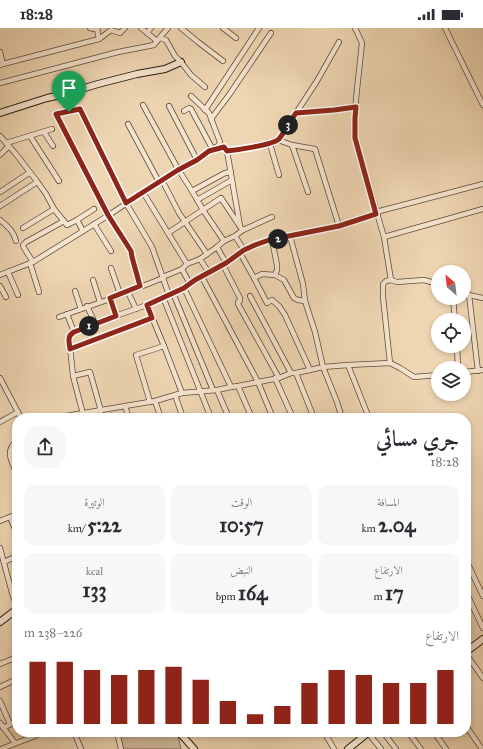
<!DOCTYPE html>
<html lang="ar">
<meta charset="utf-8">
<style>
:root{--surface:#fff;--page:#f7f7f7;--text:#2b2b33;--muted:#7c7c81;--accent:#8f2418}
body{margin:0;font-family:"IM FELL Great Primer",Amiri,serif;background:var(--page);color:var(--text);direction:rtl;height:100vh;display:flex;flex-direction:column;font-size:15px;white-space:nowrap}
*{box-sizing:border-box;margin:0}
p{font-size:13px;color:var(--muted)}
.icon{flex:none;width:22px;height:22px;fill:none;stroke:currentColor;stroke-width:2;stroke-linecap:round;stroke-linejoin:round}
.map{position:relative;flex:1;overflow:hidden;direction:ltr}
.details{position:absolute;left:12px;top:385px;width:459px;height:324px;display:flex;flex-direction:column;background:var(--surface);border-radius:16px;box-shadow:0 2px 6px #0003;direction:rtl}
.details>*{flex:none}
.needle{width:26px;rotate:332deg}
.fabs{position:absolute;left:431px;top:237px;display:grid;gap:8px}
.fabs a{display:grid;place-items:center;width:40px;height:40px;border-radius:50%;background:var(--surface);box-shadow:0 2px 6px #0003;font-size:20px}
.pin{position:absolute;display:grid;place-items:center;width:34px;height:34px;color:#fff;margin:-41px -17px;border-radius:50% 50% 50% 0;rotate:-45deg;box-shadow:0 0 4px #0007}
.pin .icon{rotate:45deg}
.km{position:absolute;width:20px;height:20px;margin:-10px;border-radius:50%;background:#222;color:#fff;font-size:11px;line-height:20px;text-align:center}
.round{display:grid;place-items:center;flex:none;width:42px;height:42px;border-radius:16px;background:var(--page)}
.headline{display:flex;align-items:center;justify-content:space-between;height:68px;padding:0 12px}
h1{font-size:22px;font-weight:700;line-height:30px}
.figures{display:grid;grid-template-columns:repeat(3,1fr);gap:6px;height:68px;padding:4px 12px}
.figures div{display:grid;align-content:center;border-radius:10px;background:var(--page);text-align:center}
.figures b{font-size:20px;font-weight:700}
.figures small{font-size:11px;font-weight:400}
.figures p{font-size:11px}
.chart{height:112px;padding:8px 12px}
.chart p{display:flex;justify-content:space-between}
.chart svg{width:100%;height:72px;margin-top:4px;stroke:var(--accent);stroke-width:6}
.status{display:flex;justify-content:space-between;align-items:center;height:28px;padding:0 20px;background:var(--surface);direction:ltr}
.status svg{height:11px;fill:currentColor}
.map>svg:first-child{display:block}
</style>
<div class="status"><b>18:28</b><svg viewBox="0 0 49 12"><path d="M0 12V9h3v3zM5 12V6h3v6zM10 12V3h3v9zM15 12V0h3v12zM26 1h20v11H26zM47 4h2v5h-2z"/></svg></div>
<div class="map">
<svg width="483" height="721" viewBox="0 0 483 721">
<rect width="100%" height="100%" fill="#efd6b3"/>
<filter id="stains"><feTurbulence type="fractalNoise" baseFrequency=".005" numOctaves="4"/><feColorMatrix values="0 0 0 0 .2 0 0 0 0 .09 0 0 0 0 .02 0 0 0 .5 -.17"/></filter>
<radialGradient id="worn" r=".72"><stop offset=".6" stop-color="#630" stop-opacity="0"/><stop offset="1" stop-color="#630" stop-opacity=".3"/></radialGradient>
<polygon fill="#ceb698" stroke="#7c6856" points="119,704 177,704 181,721 123,721"/>
<g fill="none" stroke-linecap="round" stroke-linejoin="round">
<defs>
<g id="street">
<polyline points="90,0 94,1 98,0"/>
<polyline points="141,0 157,13"/>
<polyline points="181,0 198,14 223,33"/>
<polyline points="223,0 236,10"/>
<polyline points="355,0 362,15 356,71 355,90 355,110 384,209 391,252"/>
<polyline points="445,0 483,77"/>
<polyline points="97,1 99,11"/>
<polyline points="147,5 151,0"/>
<polyline points="160,10 166,12 175,28 181,34 191,47 205,59"/>
<polyline points="0,24 3,36 0,37"/>
<polyline points="3,36 99,11 111,2 120,5 125,0"/>
<path d="M0 55 118 24 154 17C158 11 163 6 168 0"/>
<polyline points="61,67 69,84"/>
<polyline points="191,68 209,85 220,114 218,118 214,120"/>
<polyline points="143,77 178,141 192,163"/>
<polyline points="169,78 197,132"/>
<polyline points="205,82 259,0"/>
<polyline points="184,83 189,80 191,81 213,122"/>
<polyline points="296,85 317,53 339,14"/>
<polyline points="211,91 229,67 271,5"/>
<polyline points="128,96 159,154"/>
<polyline points="44,104 53,118"/>
<polyline points="0,108 15,125 36,152 46,166 54,181 67,197 77,192 94,181"/>
<polyline points="30,108 59,153"/>
<polyline points="278,112 292,117 308,164"/>
<polyline points="6,115 52,101"/>
<polyline points="270,116 279,147"/>
<polyline points="292,117 315,121 339,198"/>
<polyline points="227,123 240,198"/>
<polyline points="0,127 9,118"/>
<polyline points="162,152 179,185 207,226"/>
<polyline points="0,164 29,145"/>
<polyline points="143,164 168,205"/>
<polyline points="197,172 232,152"/>
<polyline points="0,178 37,154"/>
<polyline points="376,184 483,156"/>
<path d="M0 192C8 199 13 202 16 213"/>
<polyline points="77,192 83,203"/>
<polyline points="94,196 111,223"/>
<polyline points="23,200 54,181"/>
<polyline points="235,208 244,222"/>
<polyline points="290,208 303,256 305,273"/>
<polyline points="384,209 483,181"/>
<polyline points="272,212 277,237 277,242 275,247"/>
<polyline points="224,213 203,182 192,163 225,145 231,144"/>
<polyline points="217,219 226,235"/>
<polyline points="240,225 253,248"/>
<polyline points="200,231 209,245"/>
<polyline points="33,234 24,220 23,217 26,214 64,193"/>
<polyline points="30,235 39,264"/>
<polyline points="187,236 168,205 221,170 241,200 243,202"/>
<polyline points="223,237 240,270 240,273 238,274 238,276 279,350"/>
<polyline points="111,240 120,266"/>
<polyline points="182,241 190,256"/>
<polyline points="8,244 18,267"/>
<path d="M0 247 33 234 109 187 178 141 197 132 209 123 224 119 227 123C236 122 273 117 279 111 284 105 291 92 296 85L334 82 356 79"/>
<polyline points="202,249 258,354 273,390"/>
<polyline points="93,252 100,274"/>
<polyline points="0,258 6,269"/>
<polyline points="140,258 132,229 131,223 109,187 56,86 80,81 126,175 152,219 169,267"/>
<polyline points="184,260 231,359"/>
<polyline points="75,263 81,281"/>
<polyline points="128,264 136,281"/>
<polyline points="173,265 213,362"/>
<polyline points="464,266 483,270"/>
<polyline points="469,267 478,343"/>
<polyline points="250,268 291,345"/>
<polyline points="163,269 211,390"/>
<polyline points="453,270 455,292"/>
<polyline points="110,271 116,288"/>
<polyline points="147,277 164,318 182,365"/>
<polyline points="87,278 95,295"/>
<polyline points="67,286 74,304"/>
<polyline points="59,289 110,271 163,250 165,248 182,241 187,236 200,231 217,219 224,213 235,208 243,202 272,189"/>
<polyline points="457,318 458,340"/>
<polyline points="70,321 152,290"/>
<polyline points="390,335 383,269 383,256 386,253 391,252 397,254 424,252 438,256"/>
<polyline points="348,337 369,390"/>
<polyline points="310,342 285,287 279,278 272,272 267,275 254,250 262,246 275,247 284,252 294,270 298,272 305,273 315,304 323,339 337,374 342,390"/>
<polyline points="464,344 483,342"/>
<polyline points="296,345 314,390"/>
<polyline points="73,348 90,344 101,383"/>
<polyline points="0,350 21,390"/>
<polyline points="275,350 293,390"/>
<polyline points="238,358 252,390"/>
<polyline points="217,362 229,390"/>
<polyline points="175,367 183,390"/>
<polyline points="155,373 161,390"/>
<polyline points="150,374 136,327 164,318"/>
<polyline points="125,378 129,390"/>
<polyline points="83,386 73,348 69,309 70,306 95,295 147,277 184,260 195,253 226,235 244,222 255,217 269,212 339,198 376,186"/>
<polyline points="54,390 155,373 182,365 217,362 231,359 238,358 279,350 291,345 296,345 323,339 348,337 390,335 400,340 414,349 438,347"/>
<polyline points="0,394 18,384"/>
<path d="M17 413C4 423 12 434 17 446"/>
<polyline points="10,489 17,506"/>
<polyline points="0,493 17,486"/>
<polyline points="0,520 12,565 17,579"/>
<polyline points="466,532 483,568"/>
<polyline points="4,534 17,528"/>
<polyline points="466,564 483,600"/>
<polyline points="466,626 483,650"/>
<polyline points="0,636 17,629"/>
<polyline points="0,659 17,651"/>
<polyline points="0,673 10,696"/>
<polyline points="0,695 15,715"/>
<polyline points="466,698 482,721"/>
<polyline points="3,700 17,693"/>
<polyline points="74,704 81,721"/>
<polyline points="117,704 121,721"/>
<polyline points="324,704 334,721"/>
<polyline points="383,704 396,721"/>
<polyline points="408,704 421,721"/>
<polyline points="434,704 446,721"/>
<polyline points="368,705 381,721"/>
<polyline points="1,721 45,704"/>
</g>
<g id="secondary">
<polyline points="0,85 47,70 61,67 98,56 137,46 165,41 181,34"/>
<polyline points="0,594 13,584 17,584"/>
<polyline points="466,624 483,611"/>
<polyline points="179,704 194,721"/>
<polyline points="348,721 369,704"/>
</g>
</defs>
<use href="#street" stroke="#5b4a3c" stroke-width="6"/>
<use href="#secondary" stroke="#2a1b15" stroke-width="8"/>
<use href="#street" stroke="#f5e4ce" stroke-width="4.5"/>
<use href="#secondary" stroke="#f5e4ce" stroke-width="6"/>
</g>
<g fill="none" stroke-linecap="round" stroke-linejoin="round">
<defs>
<path id="route" d="M356 79 355 90V110L376 186 339 198 269 212 255 217 244 222 226 235 195 252 184 260 147 277 152 290 70 321C69 313 67 308 74 304L116 288 110 270 140 258 132 229 131 223 108 187 56 86 80 81 126 175 178 142 197 132 209 123 224 119 227 123C236 122 273 117 279 111 284 105 291 92 296 85L334 82Z"/>
</defs>
<use href="#route" stroke="#fff" stroke-width="8"/>
<use href="#route" stroke="#8f2418" stroke-width="5"/>
</g>
<rect width="100%" height="100%" filter="url(#stains)"/>
<rect width="100%" height="100%" fill="url(#worn)"/>
</svg>
<div class="fabs">
<a><svg class="needle" viewBox="-14 -14 28 28"><path d="M0-13l5 13h-10z" fill="#e53935"/><path d="M0 13l5-13h-10z" fill="#7c7c81"/></svg></a>
<a><svg class="icon" aria-label="locate" viewBox="0 0 24 24"><circle cx="12" cy="12" r="6"/><path d="M12 2v4M12 18v4M2 12h4M18 12h4"/></svg></a>
<a><svg class="icon" aria-label="layers" viewBox="0 0 24 24"><path d="M12 4l9 5-9 5-9-5zM3 14l9 5 9-5"/></svg></a>
</div>
<div class="pin" style="left:69px;top:84px;background:#1e9e55"><svg class="icon" aria-label="arrive" viewBox="0 0 24 24"><path d="M6 21V4h12l-3 4 3 4H6"/></svg></div>
<b class="km" style="left:89px;top:298px">1</b>
<b class="km" style="left:278px;top:211px">2</b>
<b class="km" style="left:288px;top:97px">3</b>
<section class="details">
<div class="headline"><div><h1>جري مسائي</h1><p>18:28</p></div><a class="round"><svg class="icon" aria-label="share" viewBox="0 0 24 24"><path d="M12 15V3M7 8l5-5 5 5M5 13v7h14v-7"/></svg></a></div>
<div class="figures">
<div><p>المسافة</p><b>2.04<small> km</small></b></div>
<div><p>الوقت</p><b>10:57</b></div>
<div><p>الوتيرة</p><b>5:22<small> /km</small></b></div>
</div>
<div class="figures">
<div><p>الارتفاع</p><b>17<small> m</small></b></div>
<div><p>النبض</p><b>164<small> bpm</small></b></div>
<div><p>kcal</p><b>133</b></div>
</div>
<div class="chart"><p><span>الارتفاع</span>226–238 m</p>
<svg viewBox="0 0 160 44" preserveAspectRatio="none"><path d="M5 44V6M15 44V6M25 44V11M35 44V14M45 44V11M55 44V9M65 44V17M75 44V30M85 44V38M95 44V33M105 44V19M115 44V11M125 44V14M135 44V19M145 44V19M155 44V11"/></svg>
</div>
</section>
</div>
